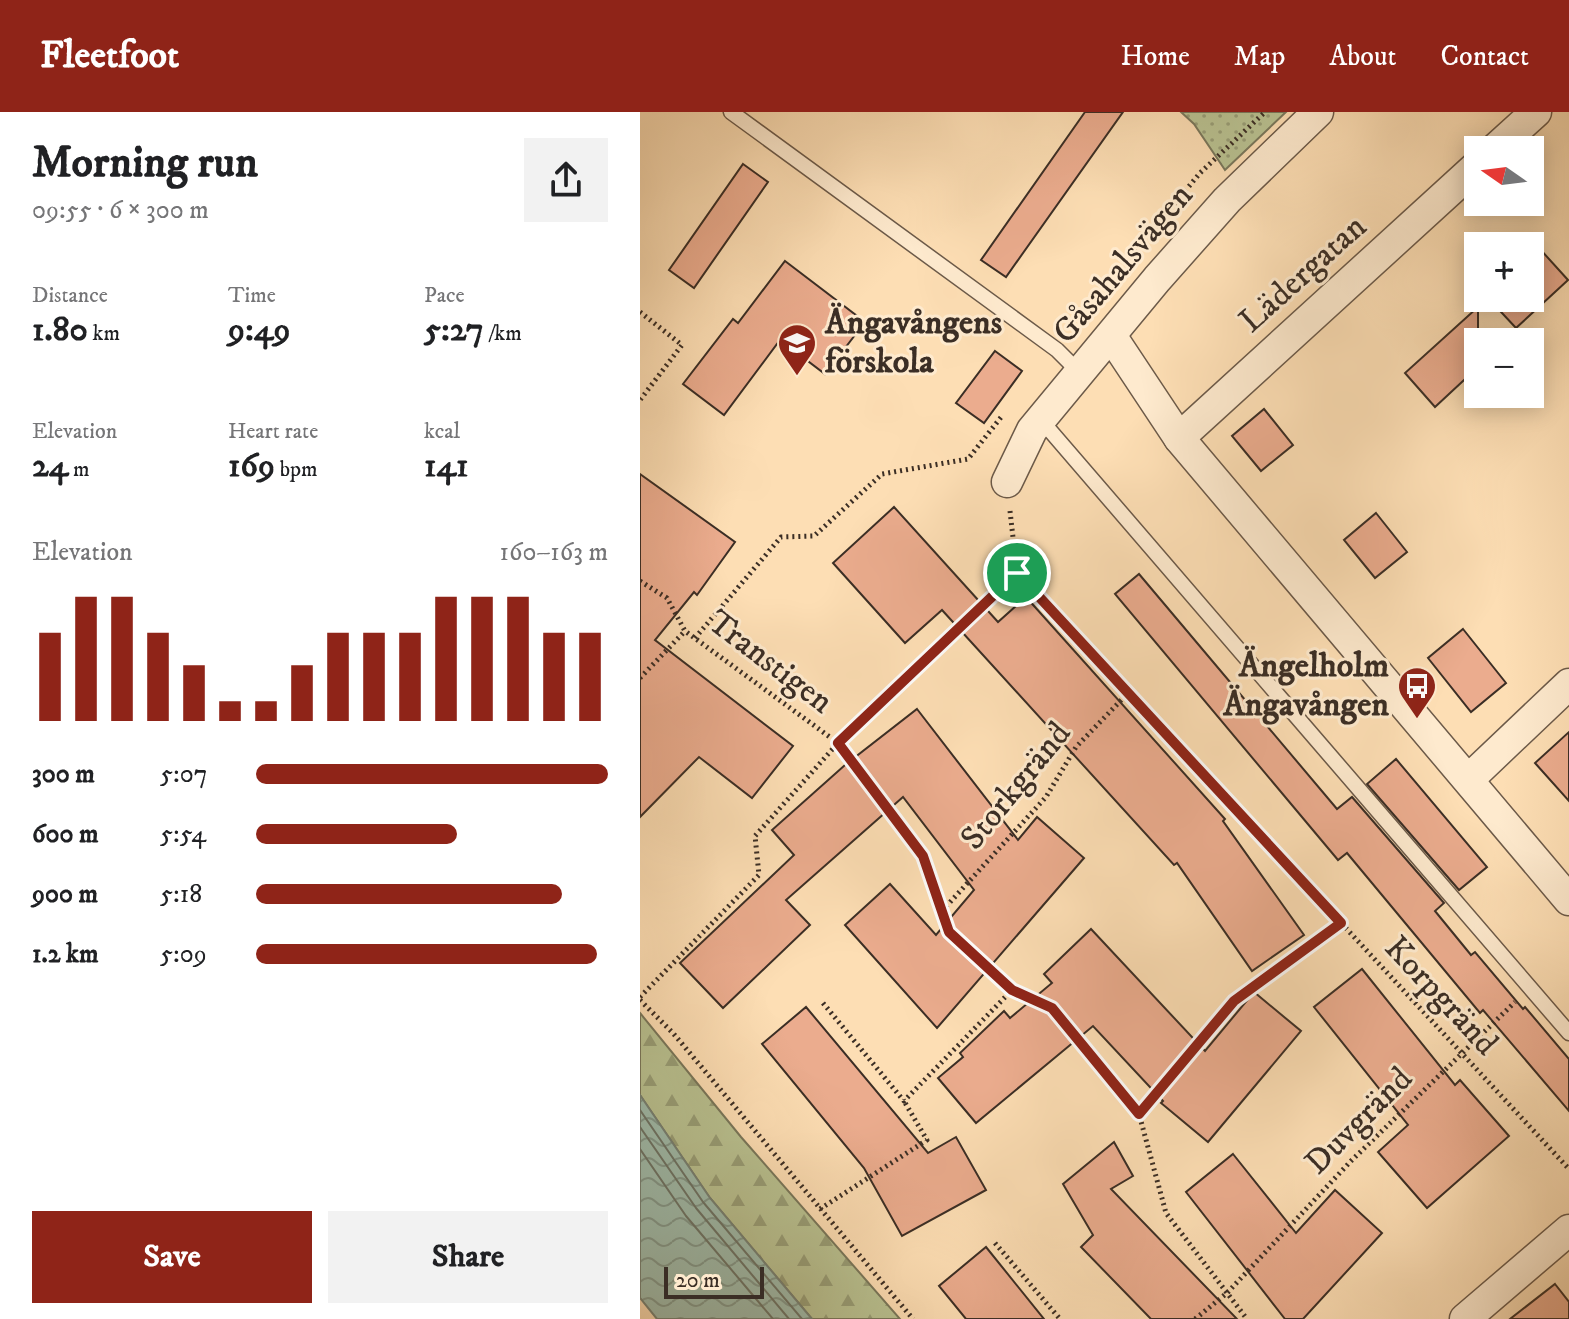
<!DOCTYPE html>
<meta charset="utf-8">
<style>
:root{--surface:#fff;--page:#f2f2f2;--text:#202124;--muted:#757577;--accent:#8f2418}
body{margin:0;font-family:"IM FELL DW Pica",serif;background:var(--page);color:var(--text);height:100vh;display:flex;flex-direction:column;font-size:30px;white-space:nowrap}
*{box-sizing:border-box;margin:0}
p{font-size:26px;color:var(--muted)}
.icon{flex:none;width:44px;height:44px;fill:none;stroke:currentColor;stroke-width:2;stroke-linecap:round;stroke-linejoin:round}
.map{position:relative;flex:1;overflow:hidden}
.side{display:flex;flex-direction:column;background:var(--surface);width:640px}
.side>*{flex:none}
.needle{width:52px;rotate:284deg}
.tools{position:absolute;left:824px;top:24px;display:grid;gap:16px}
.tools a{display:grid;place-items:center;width:80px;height:80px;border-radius:0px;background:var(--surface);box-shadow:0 4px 20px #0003;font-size:40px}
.scale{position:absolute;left:24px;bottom:20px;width:100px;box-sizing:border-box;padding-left:8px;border:4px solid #3b2e25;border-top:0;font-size:22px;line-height:28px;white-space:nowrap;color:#3b2e25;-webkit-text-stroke:6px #feeace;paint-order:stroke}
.pin{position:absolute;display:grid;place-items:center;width:68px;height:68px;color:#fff;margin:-34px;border:4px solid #fff;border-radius:50%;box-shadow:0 2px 8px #0007}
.round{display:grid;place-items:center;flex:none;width:84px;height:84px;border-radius:0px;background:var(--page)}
.headline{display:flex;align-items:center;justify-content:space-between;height:136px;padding:0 32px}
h1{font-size:44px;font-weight:700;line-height:60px}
.figures{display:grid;grid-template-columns:repeat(3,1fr);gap:12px;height:136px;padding:8px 32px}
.figures div{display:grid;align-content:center}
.figures b{font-size:34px;font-weight:700}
.figures small{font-size:22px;font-weight:400}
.figures p{font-size:22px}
.chart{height:224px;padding:16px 32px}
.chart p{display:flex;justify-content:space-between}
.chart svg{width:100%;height:144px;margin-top:8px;stroke:var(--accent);stroke-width:6}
.action{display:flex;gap:16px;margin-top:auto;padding:16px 32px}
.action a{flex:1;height:92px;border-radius:0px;background:var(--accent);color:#fff;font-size:32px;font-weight:700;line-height:92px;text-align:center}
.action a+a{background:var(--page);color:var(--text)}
ul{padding:0 32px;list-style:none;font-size:26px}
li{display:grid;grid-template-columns:128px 96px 1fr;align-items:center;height:60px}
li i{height:20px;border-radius:10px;background:var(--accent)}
header{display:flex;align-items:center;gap:48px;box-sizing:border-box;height:112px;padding:0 40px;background:var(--accent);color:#fff}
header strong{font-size:38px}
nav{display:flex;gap:44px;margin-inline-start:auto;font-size:28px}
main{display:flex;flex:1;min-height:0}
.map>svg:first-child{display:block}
</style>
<header>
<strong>Fleetfoot</strong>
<nav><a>Home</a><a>Map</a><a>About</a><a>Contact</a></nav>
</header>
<main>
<section class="side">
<div class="headline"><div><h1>Morning run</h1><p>09:55 · 6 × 300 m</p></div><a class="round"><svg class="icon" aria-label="share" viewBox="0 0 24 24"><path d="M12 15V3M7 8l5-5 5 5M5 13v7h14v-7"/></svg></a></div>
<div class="figures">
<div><p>Distance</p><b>1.80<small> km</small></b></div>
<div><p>Time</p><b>9:49</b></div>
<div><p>Pace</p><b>5:27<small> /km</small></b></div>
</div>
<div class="figures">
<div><p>Elevation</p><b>24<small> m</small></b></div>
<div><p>Heart rate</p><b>169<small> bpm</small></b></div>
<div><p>kcal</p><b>141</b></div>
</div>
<div class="chart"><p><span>Elevation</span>160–163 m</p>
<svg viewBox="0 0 160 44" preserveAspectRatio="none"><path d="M5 44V17M15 44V6M25 44V6M35 44V17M45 44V27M55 44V38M65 44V38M75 44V27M85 44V17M95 44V17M105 44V17M115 44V6M125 44V6M135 44V6M145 44V17M155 44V17"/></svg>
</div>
<ul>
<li><b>300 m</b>5:07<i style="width:100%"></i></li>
<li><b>600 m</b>5:54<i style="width:57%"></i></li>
<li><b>900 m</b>5:18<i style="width:87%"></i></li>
<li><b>1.2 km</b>5:09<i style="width:97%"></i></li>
</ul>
<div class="action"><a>Save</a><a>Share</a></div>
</section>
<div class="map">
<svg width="929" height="1207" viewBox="0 0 929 1207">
<defs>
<pattern id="forest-firs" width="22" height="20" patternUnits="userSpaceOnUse" patternTransform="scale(2)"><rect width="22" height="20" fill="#b9c292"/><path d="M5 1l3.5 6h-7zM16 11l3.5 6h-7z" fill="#989e77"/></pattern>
<pattern id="park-dots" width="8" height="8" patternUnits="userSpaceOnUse" patternTransform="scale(2)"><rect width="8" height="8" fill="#b9c292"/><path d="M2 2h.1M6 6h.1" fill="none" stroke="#989e77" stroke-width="1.8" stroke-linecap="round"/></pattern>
<pattern id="water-waves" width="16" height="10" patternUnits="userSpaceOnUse" patternTransform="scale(2)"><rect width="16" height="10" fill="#9fbcac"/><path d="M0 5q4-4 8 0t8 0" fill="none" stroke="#83998c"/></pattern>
</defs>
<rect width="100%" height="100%" fill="#fddeb4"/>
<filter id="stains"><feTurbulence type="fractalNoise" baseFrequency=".0025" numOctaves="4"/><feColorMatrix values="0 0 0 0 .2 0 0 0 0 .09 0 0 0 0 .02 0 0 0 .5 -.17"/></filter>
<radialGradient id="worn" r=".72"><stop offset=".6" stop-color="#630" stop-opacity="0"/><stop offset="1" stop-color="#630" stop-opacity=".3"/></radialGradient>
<polygon fill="url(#forest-firs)" stroke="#7a785c" stroke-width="2" points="0,901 101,1025 260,1207 172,1207 70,1086 0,983"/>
<polygon fill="url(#park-dots)" stroke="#7a785c" stroke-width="2" points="541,0 646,0 585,58 554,12"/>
<polygon fill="url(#water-waves)" stroke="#778376" stroke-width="2" points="0,983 70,1086 172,1207 17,1207 0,1186"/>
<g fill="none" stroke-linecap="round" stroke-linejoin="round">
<g stroke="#6d7568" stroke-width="2">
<polyline points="0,998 63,1090 162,1207"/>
<polyline points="0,1015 56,1096 149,1207"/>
<polyline points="0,1037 46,1104 133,1207"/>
</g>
</g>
<g fill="#ebac8e" stroke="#3b2e25" stroke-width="2">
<polygon points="445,0 483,0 366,165 341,148"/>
<polygon points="103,52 128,70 54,176 29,158"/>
<polygon points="890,126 928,168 876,216 848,186 890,186"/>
<polygon points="145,149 225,210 185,262 140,228 84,303 43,272 93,207 98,211"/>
<polygon points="838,195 838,255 795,295 765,261"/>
<polygon points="355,239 382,259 344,311 316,291"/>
<polygon points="624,297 653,333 621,359 592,324"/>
<polygon points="0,362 95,430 57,483 54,480 15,528 153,634 112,686 59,645 0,705"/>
<polygon points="254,395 358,510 386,485 585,707 583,709 664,823 612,859 537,751 534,753 302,498 265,531 193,451"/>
<polygon points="736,401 767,440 735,466 704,428"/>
<polygon points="499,462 697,697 712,685 804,791 795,799 831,843 835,840 883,897 885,895 929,947 929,999 843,898 840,901 707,741 698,748 475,482"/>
<polygon points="823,517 866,571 831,600 788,546"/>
<polygon points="277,597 378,728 397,705 444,746 297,916 205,813 250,772 296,823 334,778 263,685 146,788 170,813 83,896 40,851 154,743 132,718 205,653"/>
<polygon points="929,620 929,689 895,651"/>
<polygon points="756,647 847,755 819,778 727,672"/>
<polygon points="451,817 565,939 614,880 661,919 568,1030 521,991 523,989 453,914 336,1011 298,966 323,945 320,941 364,899 370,906 412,871 404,862"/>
<polygon points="722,857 815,973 820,968 869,1024 787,1096 738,1040 768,1013 674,895"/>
<polygon points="166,895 288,1041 316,1025 346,1078 262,1124 224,1056 122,932"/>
<polygon points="474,1030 493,1064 471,1077 597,1207 511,1207 441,1135 453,1123 423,1072"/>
<polygon points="593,1042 656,1121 695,1078 742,1121 663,1207 645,1207 546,1080"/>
<polygon points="346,1135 404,1207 326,1207 299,1174"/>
<polygon points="915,1172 929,1190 929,1207 870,1207"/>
</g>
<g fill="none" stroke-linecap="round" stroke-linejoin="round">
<defs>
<g id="service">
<polyline points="91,0 417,238 440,261"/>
<polyline points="401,308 929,921"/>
</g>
<g id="minor">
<polyline points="854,38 896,0"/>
<polyline points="472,225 539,326 929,788"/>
<polyline points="539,326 838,53"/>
<polyline points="367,370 392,318 517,167 587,88 678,0"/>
<polyline points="829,667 929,572"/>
<polyline points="825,1207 929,1118"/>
</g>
</defs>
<use href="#service" stroke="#6c5a49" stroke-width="17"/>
<use href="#minor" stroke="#6c5a49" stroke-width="33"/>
<g stroke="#3b2e25" stroke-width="5" stroke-dasharray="2 4" stroke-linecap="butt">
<polyline points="476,162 560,61 625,0"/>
<polyline points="0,200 42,233 0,288"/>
<polyline points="370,399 377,461 929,1057"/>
<polyline points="0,469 27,486 45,519 198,631 283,744 309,820 372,878 412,896 499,1002 526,1101 607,1207"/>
<polyline points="55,526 141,425 174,424 242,362 328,347 362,304"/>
<polyline points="0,566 45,519"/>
<polyline points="302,799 406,685 436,635 488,581"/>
<polyline points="0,885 119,763 115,724 198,631 377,461"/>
<polyline points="0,888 33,921 273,1207"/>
<polyline points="183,891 264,989 372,878"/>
<polyline points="499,1002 594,889 701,811"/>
<polyline points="180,1097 287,1028 264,989"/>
<polyline points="355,1131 420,1207"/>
<polyline points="555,1207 587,1181 711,1049 875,890"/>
</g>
<use href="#service" stroke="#feeace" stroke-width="14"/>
<use href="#minor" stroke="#feeace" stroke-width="30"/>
</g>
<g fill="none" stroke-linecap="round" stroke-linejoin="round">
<defs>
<polygon id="route" points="377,461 701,811 594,889 499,1002 412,896 372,878 309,820 283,744 198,631"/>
</defs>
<use href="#route" stroke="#fff" stroke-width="16"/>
<use href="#route" stroke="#8f2418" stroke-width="10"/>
</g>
<defs>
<symbol id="school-pin" viewBox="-11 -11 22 30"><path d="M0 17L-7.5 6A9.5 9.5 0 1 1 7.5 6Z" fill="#8f2418" stroke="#feeace"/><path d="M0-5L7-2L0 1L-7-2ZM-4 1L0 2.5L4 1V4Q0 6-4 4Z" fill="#fff"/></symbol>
<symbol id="bus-pin" viewBox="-11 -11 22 30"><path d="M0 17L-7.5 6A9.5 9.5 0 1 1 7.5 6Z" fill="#8f2418" stroke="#feeace"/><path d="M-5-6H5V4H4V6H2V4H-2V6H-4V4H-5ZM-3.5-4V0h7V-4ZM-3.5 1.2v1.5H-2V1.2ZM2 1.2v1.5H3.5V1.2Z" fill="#fff"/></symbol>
</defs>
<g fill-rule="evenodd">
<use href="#school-pin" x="135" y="209" width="44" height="60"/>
<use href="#bus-pin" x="755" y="552" width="44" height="60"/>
</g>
<g text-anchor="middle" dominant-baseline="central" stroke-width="6" stroke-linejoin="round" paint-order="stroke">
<g font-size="34" fill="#3b2e25" stroke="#feeace">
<text transform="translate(483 152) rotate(-50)">Gåsahalsvägen</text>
<text transform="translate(663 162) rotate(-42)">Lädergatan</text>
<text transform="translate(130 550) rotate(37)">Transtigen</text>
<text transform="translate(376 674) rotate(-51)">Storkgränd</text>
<text transform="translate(801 884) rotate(47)">Korpgränd</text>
<text transform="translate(719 1009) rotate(-45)">Duvgränd</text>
</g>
<g font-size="34" font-weight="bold" fill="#3b2e25" stroke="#feeace" text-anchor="start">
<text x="185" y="211">Ängavångens<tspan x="185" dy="39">förskola</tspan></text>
<text x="749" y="554" text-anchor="end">Ängelholm<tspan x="749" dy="39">Ängavången</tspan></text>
</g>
</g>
<rect width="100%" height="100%" filter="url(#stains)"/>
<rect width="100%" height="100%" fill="url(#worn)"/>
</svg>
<div class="tools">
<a><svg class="needle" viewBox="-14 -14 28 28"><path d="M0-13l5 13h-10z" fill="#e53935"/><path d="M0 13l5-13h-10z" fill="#757577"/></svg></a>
<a>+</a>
<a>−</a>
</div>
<div class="scale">20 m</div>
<div class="pin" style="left:377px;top:461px;background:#1e9e55"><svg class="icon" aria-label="arrive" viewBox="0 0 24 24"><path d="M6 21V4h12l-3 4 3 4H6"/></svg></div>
</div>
</main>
